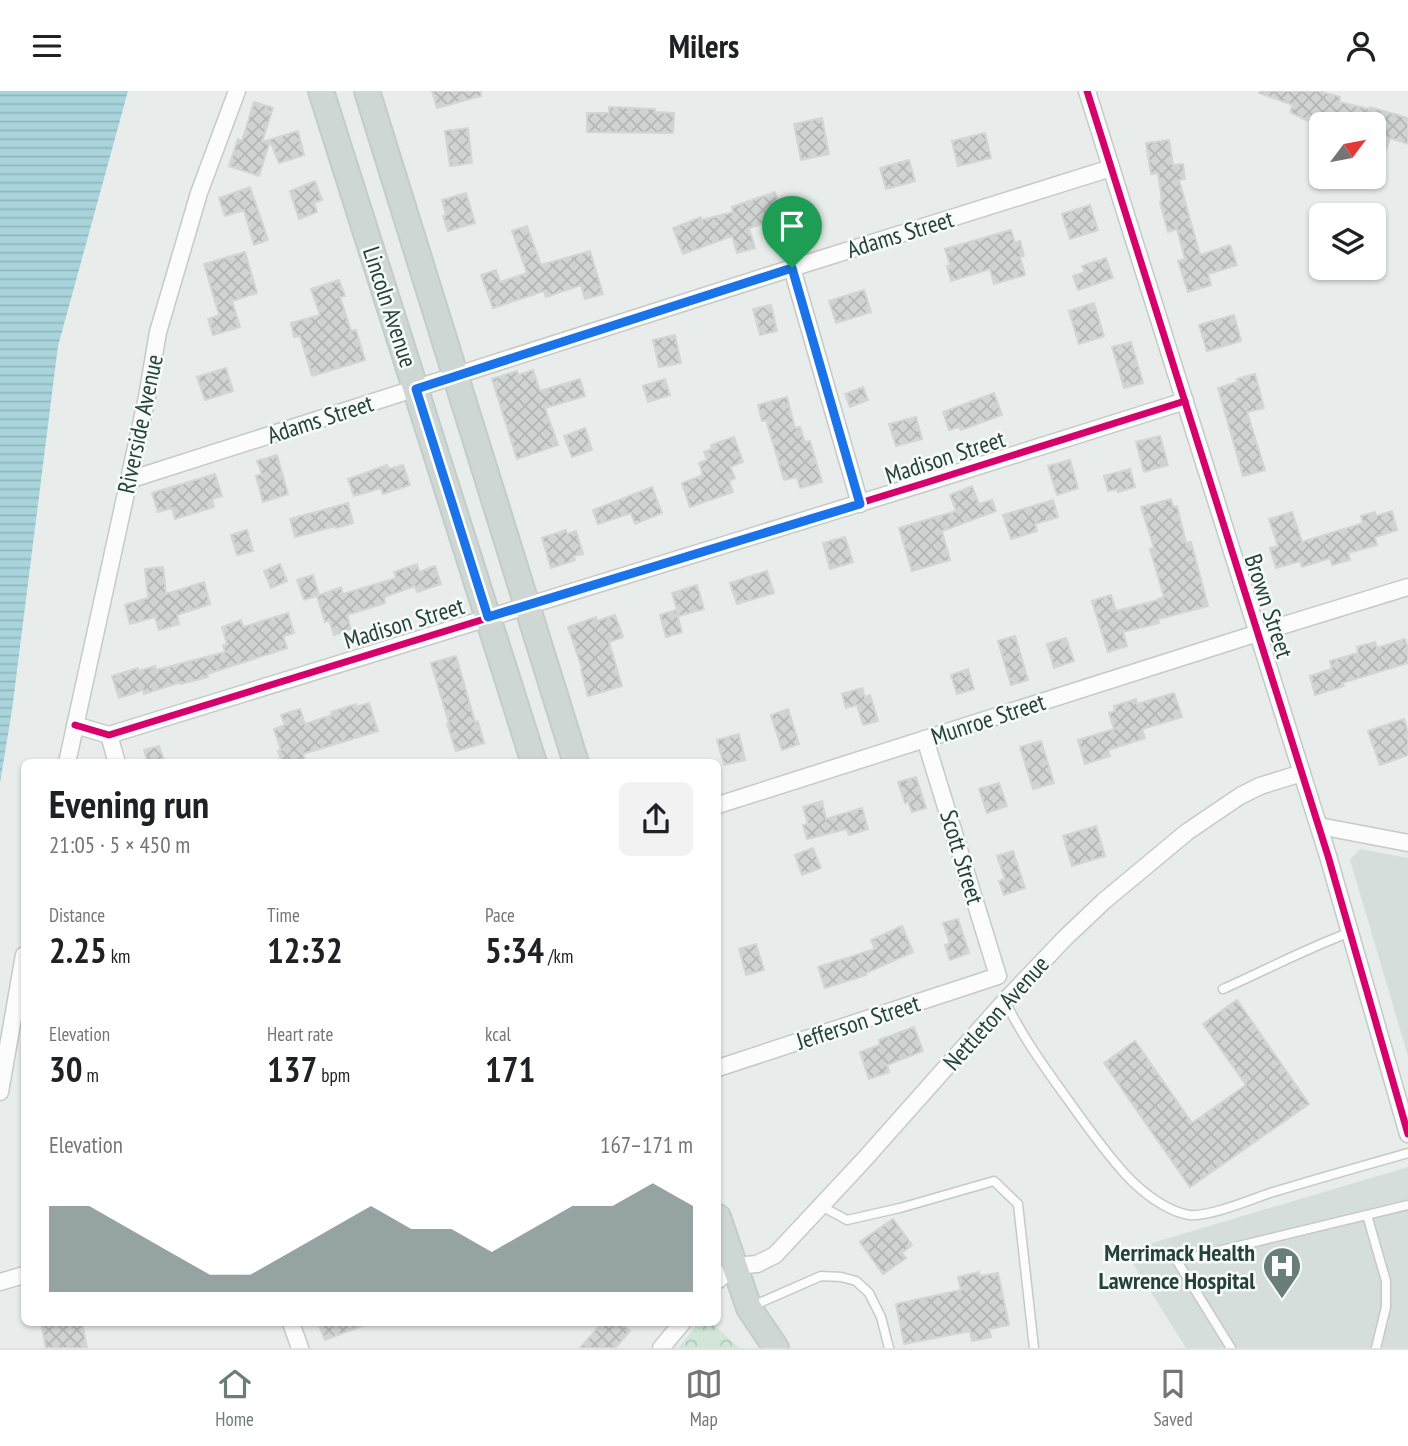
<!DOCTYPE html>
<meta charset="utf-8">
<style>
:root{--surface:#fff;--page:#f2f2f2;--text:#202124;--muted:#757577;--line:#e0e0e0;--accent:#697e78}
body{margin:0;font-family:"PT Sans Narrow",sans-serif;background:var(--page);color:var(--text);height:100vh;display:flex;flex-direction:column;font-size:26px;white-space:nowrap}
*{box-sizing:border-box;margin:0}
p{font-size:23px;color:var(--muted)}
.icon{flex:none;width:38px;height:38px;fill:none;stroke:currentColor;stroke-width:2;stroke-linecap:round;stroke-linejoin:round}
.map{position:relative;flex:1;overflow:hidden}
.panel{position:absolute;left:21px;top:668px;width:700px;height:567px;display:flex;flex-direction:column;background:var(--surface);border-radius:10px;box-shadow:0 2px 5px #0004}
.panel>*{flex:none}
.needle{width:46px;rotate:58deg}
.buttons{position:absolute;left:1309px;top:21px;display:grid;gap:14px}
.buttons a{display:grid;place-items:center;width:77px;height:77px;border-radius:10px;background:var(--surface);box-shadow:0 2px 5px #0004;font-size:35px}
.pin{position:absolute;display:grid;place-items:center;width:60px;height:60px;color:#fff;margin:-72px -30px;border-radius:50% 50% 50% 0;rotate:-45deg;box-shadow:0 0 7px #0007}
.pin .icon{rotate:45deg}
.round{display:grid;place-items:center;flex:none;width:74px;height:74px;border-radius:10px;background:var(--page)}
.summary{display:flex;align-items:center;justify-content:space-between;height:119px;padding:0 28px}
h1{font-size:38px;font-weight:600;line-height:52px}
.stats{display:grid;grid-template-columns:repeat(3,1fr);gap:10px;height:119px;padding:7px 28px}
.stats div{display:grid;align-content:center}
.stats b{font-size:35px;font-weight:600}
.stats small{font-size:19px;font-weight:400}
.stats p{font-size:19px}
.chart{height:196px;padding:14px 28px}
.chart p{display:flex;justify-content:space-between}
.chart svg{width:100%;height:126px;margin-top:7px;fill:var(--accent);opacity:.7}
header{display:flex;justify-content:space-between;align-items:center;height:91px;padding:0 28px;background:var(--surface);font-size:32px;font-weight:600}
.dock{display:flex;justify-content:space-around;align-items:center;height:98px;border-top:2px solid var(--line);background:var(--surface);font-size:19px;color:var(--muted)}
.dock a{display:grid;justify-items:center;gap:4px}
.dock .on{color:var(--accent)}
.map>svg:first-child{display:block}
</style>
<header><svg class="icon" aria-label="menu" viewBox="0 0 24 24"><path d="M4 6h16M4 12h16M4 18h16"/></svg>Milers<svg class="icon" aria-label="person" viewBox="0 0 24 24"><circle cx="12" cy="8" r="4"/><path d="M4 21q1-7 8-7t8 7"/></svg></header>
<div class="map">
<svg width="1408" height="1257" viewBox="0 0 1408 1257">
<defs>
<pattern id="park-crowns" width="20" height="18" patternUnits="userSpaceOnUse" patternTransform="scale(1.75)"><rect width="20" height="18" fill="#d1e6d8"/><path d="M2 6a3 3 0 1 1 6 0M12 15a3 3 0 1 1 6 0" fill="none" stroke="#b3c6ba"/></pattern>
<pattern id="water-rules" width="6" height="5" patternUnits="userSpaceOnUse" patternTransform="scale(1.75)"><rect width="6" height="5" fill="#a9d4db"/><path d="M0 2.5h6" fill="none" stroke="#91b7bd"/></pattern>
<pattern id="building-cross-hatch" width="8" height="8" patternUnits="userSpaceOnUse" patternTransform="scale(1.75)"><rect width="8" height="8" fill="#cfd4d2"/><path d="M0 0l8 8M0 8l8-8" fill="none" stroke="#b2b7b5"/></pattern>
</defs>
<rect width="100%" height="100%" fill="#e8edeb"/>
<g fill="#d6dedb">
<polygon points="1360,758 1408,767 1408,965 1350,769"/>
<polygon points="1408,1076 1408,1257 1186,1257 1125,1160"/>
</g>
<polygon fill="url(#park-crowns)" points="699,1232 712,1232 739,1257 678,1257"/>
<polygon fill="url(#water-rules)" points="0,0 128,0 58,255 12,619 0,692"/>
<g fill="url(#building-cross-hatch)" stroke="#d1d6d4" stroke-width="2">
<polygon points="432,0 481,0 481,5 437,17"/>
<polygon points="1260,0 1319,0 1340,6 1339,11 1370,18 1370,16 1408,27 1408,53 1390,47 1386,59 1374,55 1374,33 1314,33 1290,21 1293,14 1259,2"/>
<polygon points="254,11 273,17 262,51 298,40 304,64 279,72 270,50 259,85 229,75 238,48 242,50"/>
<polygon points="609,16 655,18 655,21 674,22 673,42 587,41 587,22 609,22"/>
<polygon points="822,27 829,63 801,69 794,33"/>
<polygon points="468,37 472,72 450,75 445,40"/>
<polygon points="985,42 991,67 958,75 952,50"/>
<polygon points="1169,49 1173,74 1183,73 1185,88 1179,89 1200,164 1230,154 1237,174 1208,183 1211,194 1188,201 1178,170 1185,168 1177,138 1168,141 1160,111 1162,110 1158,82 1151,83 1146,52"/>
<polygon points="909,69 915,90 886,98 880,77"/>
<polygon points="315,90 322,109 314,112 317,121 299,128 290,100"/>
<polygon points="250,96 268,149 254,154 244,119 225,125 219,107"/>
<polygon points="775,101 783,126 749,137 755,157 737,162 732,145 683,163 673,137 701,126 702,129 733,121 732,116"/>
<polygon points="466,102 475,132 448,140 443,125 446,124 442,109"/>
<polygon points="1090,114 1098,139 1070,148 1062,123"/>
<polygon points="527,135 541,174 590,160 603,203 585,208 581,194 546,206 544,200 493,217 481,184 496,179 500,191 527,182 512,140"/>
<polygon points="1011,139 1015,152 1020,150 1024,165 1020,166 1025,184 994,193 990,178 951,190 947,175 950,174 945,158"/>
<polygon points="245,161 257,202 232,210 240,236 213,244 208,228 219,224 204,173"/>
<polygon points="1106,167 1113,187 1078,199 1073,185 1085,181 1082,175"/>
<polygon points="339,189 345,205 340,206 351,240 356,239 365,269 312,285 300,245 294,246 291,232 320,224 311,198"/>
<polygon points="864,199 871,221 836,232 829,210"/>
<polygon points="1094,212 1104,245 1079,253 1069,220"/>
<polygon points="771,214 777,240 760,244 753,218"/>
<polygon points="1234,224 1241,250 1207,260 1199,234"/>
<polygon points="675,244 681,272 659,276 653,249"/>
<polygon points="1131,251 1143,292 1124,297 1112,256"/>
<polygon points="226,277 233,300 205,309 197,286"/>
<polygon points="533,279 540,300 580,288 585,305 545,317 558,354 517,368 492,288 517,280 518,284"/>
<polygon points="1255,283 1264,317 1247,321 1265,379 1243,385 1218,297 1238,291 1237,288"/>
<polygon points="665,288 670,304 648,311 643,295"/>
<polygon points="863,296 868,309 850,316 845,303"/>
<polygon points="994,302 1002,324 961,339 959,336 949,339 943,321"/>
<polygon points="787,306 795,337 800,336 805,351 810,350 822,391 800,397 797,386 784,389 766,329 762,330 758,314"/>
<polygon points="916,326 922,348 896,355 889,333"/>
<polygon points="585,337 592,359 572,366 564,345"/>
<polygon points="1160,345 1168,374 1144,381 1136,351"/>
<polygon points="734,346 743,371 730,376 735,387 729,390 733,401 690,416 682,392 703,384 699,372 707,369 704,361 712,358 711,354"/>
<polygon points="277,364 288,403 263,411 256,385 262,383 257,370"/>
<polygon points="1070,369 1078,397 1057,404 1048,375"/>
<polygon points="387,374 389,378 403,374 410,394 383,403 381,397 354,405 348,388"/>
<polygon points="1130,378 1135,396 1118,401 1117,398 1108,400 1104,385"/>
<polygon points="215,383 222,405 212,408 214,416 175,428 172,417 158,421 152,402"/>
<polygon points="972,395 979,413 992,409 996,420 942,440 950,469 912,480 899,437 956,420 950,404"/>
<polygon points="652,396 662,422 635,433 631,422 598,433 593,419"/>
<polygon points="1171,408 1173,416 1177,415 1186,452 1191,451 1208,515 1158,528 1159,532 1123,541 1127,555 1108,561 1092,510 1111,504 1116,520 1158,509 1158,508 1164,506 1150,458 1154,457 1141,416"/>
<polygon points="1053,409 1058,426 1035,433 1037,440 1011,448 1003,424"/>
<polygon points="348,412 353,432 336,437 336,435 295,446 290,428"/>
<polygon points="1392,420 1397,439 1375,446 1377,454 1348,462 1350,469 1332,474 1330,467 1302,476 1300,470 1276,477 1270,457 1278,455 1269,428 1292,421 1302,451 1363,432 1361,425 1375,421 1376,425"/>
<polygon points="247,439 253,460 237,464 231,444"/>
<polygon points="566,439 567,443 576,440 583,463 574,465 575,469 551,477 542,447"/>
<polygon points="845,446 853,471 830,478 823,452"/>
<polygon points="280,473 287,490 271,497 264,480"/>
<polygon points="417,473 419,481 435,475 441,493 417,501 415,495 384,506 385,512 347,524 351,538 334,544 329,529 325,531 317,505 341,496 343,503 396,487 394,481"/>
<polygon points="163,476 166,503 204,491 210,513 177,524 179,533 159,539 155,526 130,533 125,514 148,507 145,478"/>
<polygon points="767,480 774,502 737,513 730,492"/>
<polygon points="313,484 319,504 304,509 297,489"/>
<polygon points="697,494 704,518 679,525 672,502"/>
<polygon points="676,519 682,541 666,546 660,524"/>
<polygon points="288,522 294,542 283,545 287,557 207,583 208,586 181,593 181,591 144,603 143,599 119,607 112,585 138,577 139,580 155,575 156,579 225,561 223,554 227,553 222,536 241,529 243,536"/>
<polygon points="615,524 623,546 609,551 622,595 588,605 581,578 582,577 568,536 596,526 597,530"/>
<polygon points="1015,545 1028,589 1011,594 998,550"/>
<polygon points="1066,547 1074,570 1054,577 1047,553"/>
<polygon points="1405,548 1408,557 1408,572 1342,592 1344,595 1315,604 1310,585 1332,578 1330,570 1358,562 1357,556 1375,551 1377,557"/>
<polygon points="456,565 475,631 478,630 484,652 456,660 447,633 449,632 431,572"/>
<polygon points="968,578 974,598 957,603 951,584"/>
<polygon points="862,597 865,606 870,604 878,630 863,634 857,614 846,617 842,603"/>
<polygon points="1174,602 1182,626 1142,638 1145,647 1108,659 1110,665 1085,673 1078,649 1114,638 1109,622 1115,620 1114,615 1136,608 1137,613"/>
<polygon points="369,612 378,640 303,663 306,672 282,672 278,660 281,659 274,638 285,634 281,624 300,618 305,633 332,624 331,621 356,613 356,616"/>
<polygon points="788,618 799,653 782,659 771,624"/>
<polygon points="1404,628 1408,641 1408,664 1380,674 1368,640"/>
<polygon points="739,643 745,669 724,674 717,649"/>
<polygon points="1041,650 1054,692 1033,698 1020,656"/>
<polygon points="159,655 165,672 148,672 144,659"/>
<polygon points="916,686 926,717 912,721 908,711 905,712 898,691"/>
<polygon points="999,692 1007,715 987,722 979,698"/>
<polygon points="822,710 826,728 862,717 868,738 849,744 846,738 807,748 803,734 808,733 803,716"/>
<polygon points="1096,735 1105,765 1072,775 1063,745"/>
<polygon points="813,757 821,777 802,784 795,764"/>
<polygon points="1013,760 1025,797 1004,804 999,790 1005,788 997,765"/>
<polygon points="958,828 969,862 950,869 945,854 950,852 943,832"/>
<polygon points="902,835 913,861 866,882 866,884 825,897 818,876 875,858 871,849"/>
<polygon points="756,853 764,879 746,884 739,858"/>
<polygon points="1237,909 1309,1013 1190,1096 1104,972 1135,950 1192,1032 1246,994 1203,933"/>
<polygon points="914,936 923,960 887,974 889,981 869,988 860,961 880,954 879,949"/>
<polygon points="893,1128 912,1154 902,1162 906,1167 883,1183 860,1151"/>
<polygon points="979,1181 980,1185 998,1182 1009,1234 989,1238 991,1246 972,1250 970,1240 904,1253 896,1213 961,1199 958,1186"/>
<polygon points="41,1232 82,1232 87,1257 46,1257"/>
<polygon points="318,1232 366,1232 367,1233 325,1249"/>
<polygon points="602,1232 621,1232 630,1240 615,1257 580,1257"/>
</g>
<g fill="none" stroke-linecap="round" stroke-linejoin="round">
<defs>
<g id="lane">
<path d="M1223 898C1266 879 1307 857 1351 841"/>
<path d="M1005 910C1023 947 1047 980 1071 1013 1088 1037 1106 1062 1126 1084 1142 1101 1166 1120 1189 1124 1209 1126 1250 1109 1270 1102 1316 1088 1362 1075 1408 1062"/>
<polyline points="821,1115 847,1129 900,1117 994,1090 1018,1113 1034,1257"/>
<polyline points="1367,1124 1386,1190 1386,1216 1376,1257"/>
<polyline points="750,1216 821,1185 841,1186 856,1190 869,1202 881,1226 889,1257"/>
<polyline points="1231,1257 1177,1170 1408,1114"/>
</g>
<g id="street">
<polyline points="1087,0 1328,765 1408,1043"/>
<polyline points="792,177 860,413"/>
<polyline points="129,389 792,177 1111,77"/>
<path d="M75 634 109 644C467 533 827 424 1185 310"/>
<polyline points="109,644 117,672"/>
<polyline points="67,672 147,306 158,241 199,102 237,0"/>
<polyline points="718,714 1258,542 1408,496"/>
<polyline points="1319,735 1408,752"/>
<polyline points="718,977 998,885 925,648"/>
<polyline points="0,1001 24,864"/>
<polyline points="718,1189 734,1175 757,1173 775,1164 862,1071 1005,910 1066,846 1104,810 1187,741 1240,705 1260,695 1302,682"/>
<polyline points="0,1191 24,1184"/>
<polyline points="291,1232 300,1257"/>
<polyline points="661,1257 682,1232"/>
</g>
<g id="primary">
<polyline points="321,0 534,672"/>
<polyline points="367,0 576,672"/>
<polyline points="718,1126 749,1217 776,1257"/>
</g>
</defs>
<use href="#lane" stroke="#c5cac8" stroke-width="11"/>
<use href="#street" stroke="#c5cac8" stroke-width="19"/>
<use href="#primary" stroke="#c3ccc9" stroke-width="28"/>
<use href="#lane" stroke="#fcfcfc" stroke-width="8"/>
<use href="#street" stroke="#fcfcfc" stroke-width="16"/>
<use href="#primary" stroke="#cfd7d5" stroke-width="24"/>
<defs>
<g id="cycleway">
<polyline points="1087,0 1328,765 1408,1043"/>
<path d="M75 634 109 644C467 533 827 424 1185 310"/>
</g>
</defs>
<use href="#cycleway" stroke="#f7fbf9" stroke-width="11"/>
<use href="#cycleway" stroke="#d6006c" stroke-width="7"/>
</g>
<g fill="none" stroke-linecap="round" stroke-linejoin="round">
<defs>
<polygon id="route" points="792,177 860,413 488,526 416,298"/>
</defs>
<use href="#route" stroke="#fff" stroke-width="14"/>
<use href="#route" stroke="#1a73e8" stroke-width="9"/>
</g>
<defs>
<symbol id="hospital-pin" viewBox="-11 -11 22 30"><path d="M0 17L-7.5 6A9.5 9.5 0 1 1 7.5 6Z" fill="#697e78" stroke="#f7fbf9"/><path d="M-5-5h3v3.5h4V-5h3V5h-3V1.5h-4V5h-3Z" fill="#fff"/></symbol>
</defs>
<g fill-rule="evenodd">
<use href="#hospital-pin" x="1260" y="1153" width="44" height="60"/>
</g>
<g text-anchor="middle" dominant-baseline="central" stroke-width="5" stroke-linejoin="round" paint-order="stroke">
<g font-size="24" fill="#24423a" stroke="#f7fbf9">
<text transform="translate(900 143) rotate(-17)">Adams Street</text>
<text transform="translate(390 216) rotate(72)">Lincoln Avenue</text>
<text transform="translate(320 328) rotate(-18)">Adams Street</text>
<text transform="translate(140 333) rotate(-78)">Riverside Avenue</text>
<text transform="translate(945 366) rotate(-18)">Madison Street</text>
<text transform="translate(1269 515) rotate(72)">Brown Street</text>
<text transform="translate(404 532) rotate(-17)">Madison Street</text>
<text transform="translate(988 628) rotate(-18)">Munroe Street</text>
<text transform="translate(962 766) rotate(73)">Scott Street</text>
<text transform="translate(996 922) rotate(-48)">Nettleton Avenue</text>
<text transform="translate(858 931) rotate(-18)">Jefferson Street</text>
</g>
<g font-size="24" font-weight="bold" fill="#24423a" stroke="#f7fbf9" text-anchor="end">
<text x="1255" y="1161">Merrimack Health<tspan x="1255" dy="28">Lawrence Hospital</tspan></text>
</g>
</g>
</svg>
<div class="buttons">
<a><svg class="needle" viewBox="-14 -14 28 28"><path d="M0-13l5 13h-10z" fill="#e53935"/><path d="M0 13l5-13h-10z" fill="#757577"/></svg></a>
<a><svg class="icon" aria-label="layers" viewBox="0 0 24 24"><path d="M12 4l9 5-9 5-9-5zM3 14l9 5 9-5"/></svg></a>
</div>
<div class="pin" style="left:792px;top:177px;background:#1e9e55"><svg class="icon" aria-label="arrive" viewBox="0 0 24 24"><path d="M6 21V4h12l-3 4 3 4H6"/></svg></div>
<section class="panel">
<div class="summary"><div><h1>Evening run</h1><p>21:05 · 5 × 450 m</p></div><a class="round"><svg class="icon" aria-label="share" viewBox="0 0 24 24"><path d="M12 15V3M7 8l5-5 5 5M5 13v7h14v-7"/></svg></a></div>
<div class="stats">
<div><p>Distance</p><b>2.25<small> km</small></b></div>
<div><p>Time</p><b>12:32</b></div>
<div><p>Pace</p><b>5:34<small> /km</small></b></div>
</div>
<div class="stats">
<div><p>Elevation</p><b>30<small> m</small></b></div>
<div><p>Heart rate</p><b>137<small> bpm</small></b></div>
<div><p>kcal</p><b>171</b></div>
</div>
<div class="chart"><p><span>Elevation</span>167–171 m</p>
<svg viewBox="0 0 160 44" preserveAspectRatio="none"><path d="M0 44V14L10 14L20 22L30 30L40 38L50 38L60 30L70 22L80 14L90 22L100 22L110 30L120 22L130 14L140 14L150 6L160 14V44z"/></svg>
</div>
</section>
</div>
<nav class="dock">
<a class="on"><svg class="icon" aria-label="home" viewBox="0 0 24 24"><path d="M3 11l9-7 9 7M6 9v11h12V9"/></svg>Home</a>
<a><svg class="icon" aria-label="map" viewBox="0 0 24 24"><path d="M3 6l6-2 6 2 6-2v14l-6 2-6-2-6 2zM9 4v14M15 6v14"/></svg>Map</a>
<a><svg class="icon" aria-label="saved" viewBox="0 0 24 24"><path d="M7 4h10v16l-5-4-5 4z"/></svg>Saved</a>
</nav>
